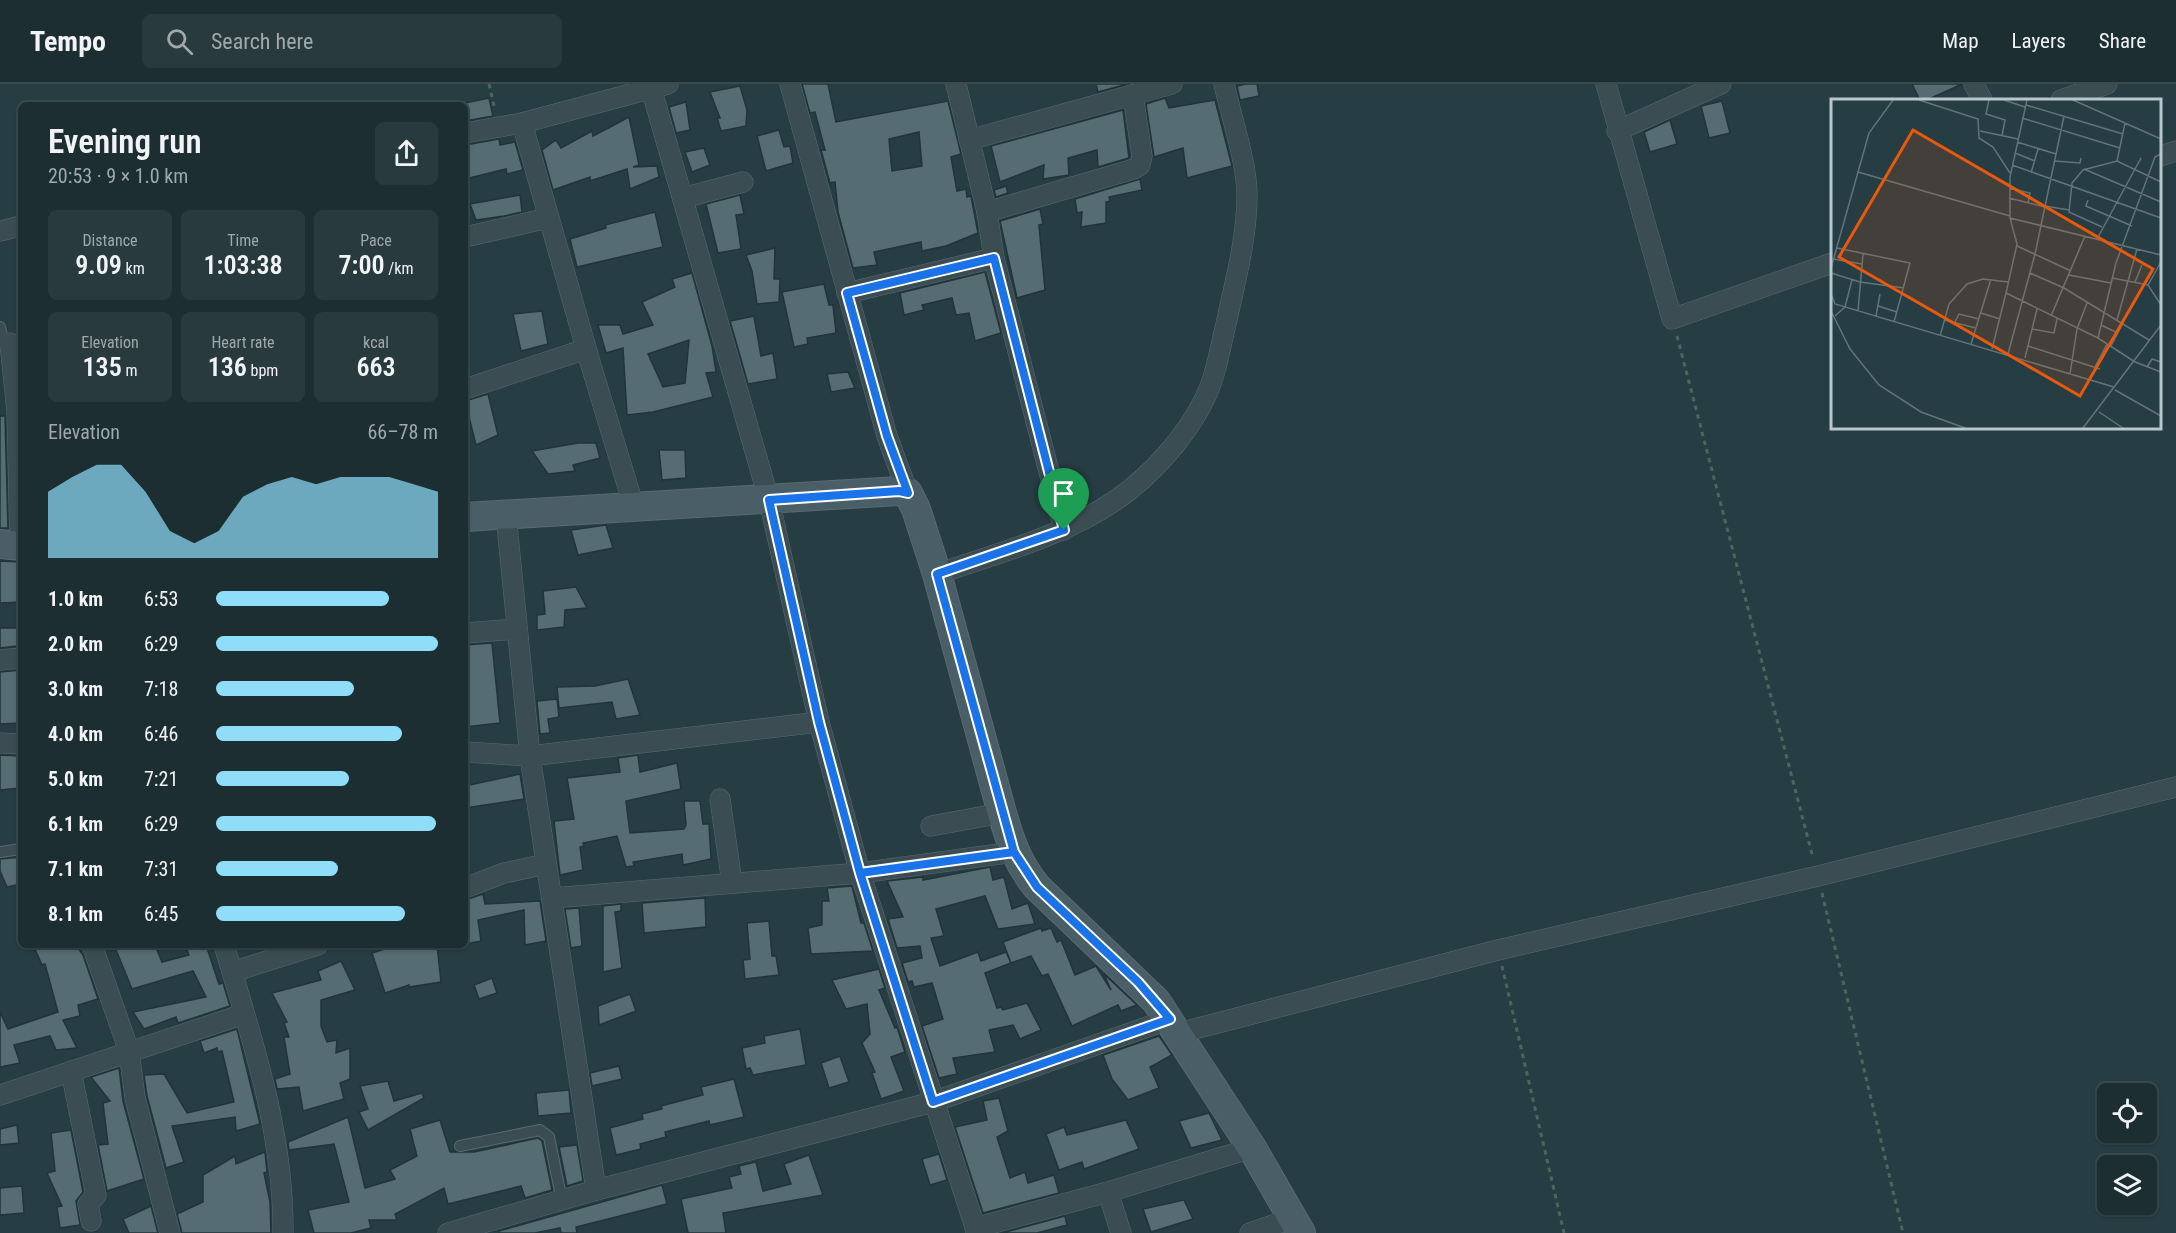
<!DOCTYPE html>
<meta charset="utf-8">
<style>
:root{--surface:#1c2e32;--page:#293a3e;--text:#f1f3f6;--muted:#a0a8ac;--line:#3a4a4d;--accent:#90ddfa}
body{margin:0;font-family:"Roboto Condensed",sans-serif;background:var(--page);color:var(--text);height:100vh;display:flex;flex-direction:column;font-size:22px;white-space:nowrap}
*{box-sizing:border-box;margin:0}
p{font-size:20px;color:var(--muted)}
.icon{flex:none;width:33px;height:33px;fill:none;stroke:currentColor;stroke-width:2;stroke-linecap:round;stroke-linejoin:round}
.map{position:relative;flex:1;overflow:hidden}
.sheet{position:absolute;left:18px;top:18px;width:450px;height:846px;display:flex;flex-direction:column;background:var(--surface);border-radius:9px;box-shadow:0 2px 4px #0004,0 0 0 2px var(--line)}
.sheet>*{flex:none}
.buttons{position:absolute;left:2097px;top:999px;display:grid;gap:12px}
.buttons a{display:grid;place-items:center;width:60px;height:60px;border-radius:9px;background:var(--surface);box-shadow:0 2px 4px #0004,0 0 0 2px var(--line);font-size:30px}
.pin{position:absolute;display:grid;place-items:center;width:51px;height:51px;color:#fff;margin:-62px -26px;border-radius:50% 50% 50% 0;rotate:-45deg;box-shadow:0 0 6px #0007}
.pin .icon{rotate:45deg}
.round{display:grid;place-items:center;flex:none;width:63px;height:63px;border-radius:9px;background:var(--page)}
.overview{display:flex;align-items:center;justify-content:space-between;height:102px;padding:0 30px}
h1{font-size:33px;font-weight:600;line-height:45px}
.stats{display:grid;grid-template-columns:repeat(3,1fr);gap:9px;height:102px;padding:6px 30px}
.stats div{display:grid;align-content:center;border-radius:9px;background:var(--page);text-align:center}
.stats b{font-size:26px;font-weight:600}
.stats small{font-size:16px;font-weight:400}
.stats p{font-size:16px}
.chart{height:168px;padding:12px 30px}
.chart p{display:flex;justify-content:space-between}
.chart svg{width:100%;height:108px;margin-top:6px;fill:var(--accent);opacity:.7}
ul{padding:0 30px;list-style:none;font-size:20px}
li{display:grid;grid-template-columns:96px 72px 1fr;align-items:center;height:45px}
li i{height:15px;border-radius:8px;background:var(--accent)}
header{display:flex;align-items:center;gap:36px;box-sizing:border-box;height:84px;padding:0 30px;background:var(--surface);border-bottom:2px solid var(--line)}
header strong{font-size:28px}
nav{display:flex;gap:33px;margin-inline-start:auto;font-size:21px}
.search{width:420px;height:54px;background:var(--page);display:flex;align-items:center;gap:15px;box-sizing:border-box;padding:0 21px;border-radius:9px;color:var(--muted);font-size:22px}
.map>svg:first-child{display:block}
</style>
<header>
<strong>Tempo</strong>
<div class="search"><svg class="icon" aria-label="search" viewBox="0 0 24 24"><circle cx="10" cy="10" r="6"/><path d="M15 15l6 6"/></svg>Search here</div>
<nav><a>Map</a><a>Layers</a><a>Share</a></nav>
</header>
<div class="map">
<svg width="2176" height="1149" viewBox="0 0 2176 1149">
<rect width="100%" height="100%" fill="#263d43"/>
<g fill="#546c72" stroke="#21343a" stroke-width="1.5" fill-rule="evenodd">
<path d="M802 0H828L836 38 948 17 961 70 951 73 957 107 966 105 967 113 971 112 978 149 946 162 922 167 921 158 874 168 877 181 853 184 838 128 835 98 830 99 821 66H825L815 28 810 29ZM919 48 922 82 892 87 889 55Z"/>
<polygon points="1096,0 1127,0 1098,8"/>
<polygon points="1246,0 1257,0 1259,12 1240,16 1237,2"/>
<polygon points="1912,0 1962,0 1927,16 1920,16"/>
<polygon points="740,2 747,26 746,42 721,47 717,34 720,34 710,8"/>
<polygon points="489,14 493,32 465,37 465,19"/>
<polygon points="1165,14 1169,24 1215,16 1232,82 1187,94 1183,64 1154,73 1146,20"/>
<polygon points="1722,17 1730,49 1709,54 1701,22"/>
<polygon points="686,18 690,46 676,49 669,23"/>
<polygon points="1123,26 1129,74 1098,83 1097,66 1068,74 1069,91 1043,95 1044,81 1000,98 991,62"/>
<polygon points="629,33 639,81 633,83 657,82 659,93 630,105 627,85 590,97 590,93 553,106 542,66 556,56 561,64 592,47 593,52"/>
<polygon points="1670,36 1677,60 1650,68 1644,48"/>
<polygon points="779,46 784,63 790,62 793,79 766,87 757,52"/>
<polygon points="499,55 500,61 515,58 523,86 507,90 506,85 465,95 465,61"/>
<polygon points="704,64 710,81 692,88 685,68"/>
<polygon points="1140,95 1142,106 1109,113 1110,117 1106,118 1106,139 1081,143 1082,128 1077,129 1075,115"/>
<polygon points="1006,102 1008,109 996,113 994,106"/>
<polygon points="520,111 522,128 504,132 476,136 470,120"/>
<polygon points="740,111 744,130 736,131 741,165 718,169 706,120"/>
<polygon points="1040,125 1043,140 1039,141 1045,206 1017,214 1000,137"/>
<polygon points="655,128 663,163 577,183 570,155 606,144 605,141"/>
<polygon points="775,164 774,195 780,195 779,218 757,220 752,187 746,171"/>
<polygon points="985,188 1001,249 975,257 969,229 956,231 952,214 922,221 924,226 904,231 900,209"/>
<path d="M692 189 712 262 716 288 706 289 713 313 653 328 627 331 623 264 606 269 598 241H620L623 250 653 241 642 218 675 203 672 195ZM689 256 685 299 663 303 648 270Z"/>
<polygon points="824,200 829,221 833,221 836,249 807,254 808,260 794,263 782,208"/>
<polygon points="542,227 548,260 521,267 513,230"/>
<polygon points="754,232 761,272 773,269 777,295 748,300 730,237"/>
<polygon points="848,288 855,304 831,308 827,290"/>
<polygon points="488,310 498,351 476,361 465,317"/>
<polygon points="0,332 5,332 8,444 0,444"/>
<polygon points="578,359 596,359 600,374 573,381 575,387 548,390 532,367"/>
<polygon points="659,366 685,366 686,394 662,396"/>
<polygon points="606,441 613,464 578,471 571,446"/>
<polygon points="0,477 21,478 21,518 0,519"/>
<polygon points="576,503 587,524 565,526 564,543 537,546 537,531 545,530 543,507"/>
<polygon points="0,544 17,544 17,562 0,564"/>
<polygon points="492,559 500,639 465,643 465,561"/>
<polygon points="21,586 21,639 0,640 0,588"/>
<polygon points="628,595 640,631 616,635 612,618 559,624 557,603 595,602"/>
<polygon points="557,615 559,633 548,635 550,649 540,650 537,617"/>
<polygon points="0,671 21,672 21,704 0,706"/>
<polygon points="638,671 640,688 677,679 681,705 626,717 630,749 684,745 686,741 684,717 700,717 703,740 709,740 711,775 683,781 682,770 633,778 634,782 626,783 617,752 583,759 584,762 580,763 583,786 560,791 554,737 574,735 567,694 620,688 618,674"/>
<polygon points="520,690 524,715 465,724 465,702"/>
<polygon points="21,773 21,800 7,803 0,787 0,775"/>
<polygon points="990,783 993,796 1004,793 1012,825 1028,819 1035,840 998,845 985,812 936,825 944,852 931,854 940,882 978,868 981,877 1006,868 1011,879 985,889 997,924 1001,923 1003,926 1027,919 1041,946 1020,955 1013,941 989,946 995,968 953,974 957,990 939,994 922,942 943,935 932,899 914,903 912,897 908,898 902,879 922,874 920,862 897,864 888,835 903,833 887,797 923,793 923,796"/>
<polygon points="852,802 861,839 864,839 873,867 811,870 808,844 822,841 822,817 829,817 827,804"/>
<polygon points="483,810 485,820 540,817 546,857 525,861 524,826 478,836 481,857 465,860 465,816"/>
<polygon points="705,814 706,843 644,849 642,819"/>
<polygon points="621,820 621,827 615,828 622,884 603,888 603,822"/>
<polygon points="579,824 582,862 571,864 565,825"/>
<polygon points="769,837 772,872 776,872 779,891 745,895 743,876 750,875 747,839"/>
<polygon points="1041,844 1042,847 1051,844 1057,858 1061,856 1075,891 1096,882 1111,906 1104,890 1137,921 1121,927 1118,921 1072,942 1048,890 1042,892 1031,872 1011,879 1003,858"/>
<polygon points="33,861 76,861 83,871 98,915 78,921 80,932 63,936 77,964 56,966 50,952 14,961 20,979 0,983 0,928 8,945 58,928 45,880 42,881"/>
<polygon points="114,861 155,861 162,878 189,871 185,861 206,861 219,900 223,899 230,922 178,939 176,933 144,945 133,928 206,913 193,887 132,905"/>
<polygon points="397,861 437,861 441,898 409,903 409,901 385,909 372,869"/>
<polygon points="341,877 355,906 321,916 321,942 327,958 337,956 336,969 350,964 350,995 340,999 344,1015 303,1027 299,1003 277,1005 275,995 290,990 284,953 289,953 284,939 287,938 272,909 321,896 318,887"/>
<polygon points="879,885 885,904 879,906 895,944 897,943 905,968 891,973 904,1007 881,1015 872,989 875,988 862,959 870,950 867,920 846,925 832,896"/>
<polygon points="492,894 497,909 479,915 474,901"/>
<polygon points="630,910 636,927 599,941 598,922"/>
<polygon points="237,945 260,1040 236,1047 235,1033 172,1042 184,1078 166,1084 147,1012 144,991 164,990 187,1029 234,1018 222,967 218,968 217,964 204,969 200,957"/>
<polygon points="800,945 806,981 753,991 750,984 746,985 742,964 765,959 764,952"/>
<polygon points="1159,952 1172,971 1150,983 1159,1004 1128,1016 1112,995 1103,971"/>
<polygon points="840,972 849,998 829,1004 821,979"/>
<polygon points="619,982 622,995 592,1002 590,989"/>
<polygon points="119,984 123,1017 144,1095 107,1107 98,1061 108,1060 103,1019 110,1017 91,993"/>
<polygon points="734,995 744,1033 710,1041 709,1037 665,1048 666,1053 640,1060 641,1065 616,1071 610,1044 643,1035 642,1030 662,1025 661,1022 703,1011 701,1003"/>
<polygon points="388,997 394,1017 422,1009 424,1014 368,1046 359,1028 368,1025 360,1002"/>
<polygon points="569,1006 571,1029 538,1032 536,1009"/>
<polygon points="999,1014 1008,1047 997,1053 1010,1094 1025,1088 1028,1099 1054,1091 1059,1109 983,1129 955,1043 987,1036 983,1017"/>
<polygon points="1209,1029 1222,1056 1191,1064 1179,1037"/>
<polygon points="348,1033 365,1104 395,1095 390,1086 417,1072 410,1045 440,1036 450,1068 474,1068 538,1054 542,1057 552,1106 525,1114 521,1102 448,1120 444,1104 395,1130 397,1136 369,1136 371,1144 351,1149 314,1149 308,1126 349,1118 334,1060 289,1066 288,1058"/>
<polygon points="1126,1036 1139,1065 1084,1085 1082,1078 1059,1086 1046,1050 1064,1043 1067,1051"/>
<polygon points="17,1041 19,1059 0,1061 0,1045"/>
<polygon points="71,1046 83,1108 76,1117 80,1141 60,1144 57,1123 62,1122 47,1089 55,1087 51,1049"/>
<polygon points="577,1061 583,1097 567,1102 559,1063"/>
<polygon points="265,1068 267,1088 264,1089 270,1118 271,1149 182,1149 177,1130 203,1118 203,1091 235,1072 236,1080"/>
<polygon points="939,1070 947,1096 930,1101 922,1075"/>
<polygon points="809,1071 823,1111 723,1129 726,1149 688,1149 681,1115 732,1104 729,1093 741,1090 739,1082 756,1078 763,1107 791,1100 784,1080"/>
<polygon points="662,1101 667,1120 576,1143 577,1149 561,1149 560,1144 535,1149 499,1149 499,1147"/>
<polygon points="22,1102 24,1129 0,1131 0,1104"/>
<polygon points="1184,1116 1193,1135 1151,1148 1143,1125"/>
<polygon points="151,1122 158,1149 129,1149 123,1135"/>
<polygon points="1065,1132 1067,1141 1037,1149 1002,1149"/>
</g>
<g fill="none" stroke-linecap="round" stroke-linejoin="round">
<defs>
<g id="lane">
<polyline points="0,243 4,260"/>
<polyline points="0,768 21,765"/>
<polyline points="460,1062 540,1046 549,1053 562,1117"/>
</g>
<g id="street">
<polyline points="790,0 887,352 908,409"/>
<polyline points="956,0 987,128 994,174 1064,446"/>
<polyline points="1606,0 1672,235 1832,179"/>
<polyline points="1974,0 1982,16"/>
<polyline points="651,4 769,416 819,638 860,789 977,1149"/>
<polyline points="2061,16 2107,0"/>
<polyline points="522,39 590,278 634,423"/>
<polyline points="1617,47 1721,0"/>
<polyline points="465,49 522,39 668,0"/>
<polyline points="969,56 1172,0"/>
<polyline points="2160,72 2176,67"/>
<polyline points="683,114 743,98"/>
<polyline points="987,128 1134,85 1140,81 1142,72 1133,11"/>
<polyline points="0,147 21,142"/>
<polyline points="465,153 548,134"/>
<polyline points="847,209 994,174"/>
<polyline points="10,259 17,328 20,462"/>
<polyline points="465,305 586,265"/>
<polyline points="506,431 530,672 596,1106"/>
<path d="M937 490C998 469 1062 453 1116 416 1151 392 1187 352 1205 314 1216 292 1220 264 1226 240 1235 198 1247 155 1247 111 1247 79 1231 32 1224 0"/>
<polyline points="465,549 517,545"/>
<polyline points="0,576 21,574"/>
<polyline points="0,659 21,660"/>
<polyline points="465,668 530,672 819,638"/>
<polyline points="720,715 732,799"/>
<polyline points="931,742 1002,729"/>
<polyline points="465,804 504,789 546,780"/>
<polyline points="552,814 860,789 1014,768"/>
<polyline points="92,861 129,967 135,1014 170,1149"/>
<path d="M224 861C252 955 284 1049 283 1149"/>
<polyline points="232,888 318,861"/>
<polyline points="1179,949 1498,866 1818,792 2176,703"/>
<polyline points="71,987 96,1111 88,1120 91,1137"/>
<polyline points="0,1011 244,930"/>
<polyline points="1108,1108 1121,1149"/>
<polyline points="975,1144 1108,1108 1252,1064"/>
<polyline points="448,1149 596,1106 933,1018 1170,935"/>
<polyline points="1250,1149 1293,1134"/>
</g>
<g id="secondary">
<path d="M465 433 899 407 908 409 916 425 937 490 1002 729C1010 757 1018 780 1037 803L1156 917 1252 1064 1301 1149"/>
<polyline points="0,460 21,462"/>
</g>
</defs>
<use href="#lane" stroke="#596a70" stroke-width="12"/>
<use href="#street" stroke="#596a70" stroke-width="21"/>
<use href="#secondary" stroke="#596a70" stroke-width="30"/>
<g stroke="#4b655f" stroke-width="3" stroke-dasharray="4.5 4.5" stroke-linecap="butt">
<polyline points="489,0 495,26"/>
<polyline points="1677,252 1813,774"/>
<polyline points="1822,809 1903,1149"/>
<polyline points="1502,882 1564,1149"/>
</g>
<use href="#lane" stroke="#3b4d53" stroke-width="10"/>
<use href="#street" stroke="#3b4d53" stroke-width="20"/>
<use href="#secondary" stroke="#495e66" stroke-width="28"/>
</g>
<g fill="none" stroke-linecap="round" stroke-linejoin="round">
<defs>
<polyline id="route" points="1064,446 937,490 1014,768 860,789 933,1018 1170,935 1138,898 1037,803 1014,768 860,789 819,638 769,416 899,407 908,409 887,352 847,209 994,174 1064,446"/>
</defs>
<use href="#route" stroke="#fff" stroke-width="12"/>
<use href="#route" stroke="#1a73e8" stroke-width="8"/>
</g>
<g transform="translate(1831 15)">
<rect width="330" height="330" fill="#263d43"/>
<path fill="none" stroke="#60747a" stroke-width="1.5" d="M88 1 147 20 148 39 162 48 179 74M158 1 155 15 174 21 171 37M173 1 194 8M196 1 179 78V119L186 145 175 194 267 239 304 263 330 273M242 1 330 40M195 6 292 35M191 19 289 49M149 32 187 40M186 43 225 55M184 54 204 62M224 62 249 64 250 59M286 62 294 24M181 66 330 119M253 70 330 103M27 73 179 117M200 74 207 50M178 89 199 94 197 104M178 99 214 108M257 101 255 107 301 127M214 107 238 111M179 119 330 156M271 128 238 113 241 84 252 71 286 62 330 83M266 140 310 59M186 147 240 172M6 149 79 164 63 223M2 160 31 165M0 169 38 34 62 1M0 174 29 183 73 189M199 174 233 189 318 241M238 176 280 184M281 179 317 186 330 163M304 183 311 166M317 186 330 206M0 195 4 205 283 288M47 207 66 213M0 212 19 250 48 286 90 313 134 329M27 212 32 155M150 214 169 220M4 217 14 208 21 181M45 217 49 195M220 217 254 137M113 221 145 229M286 221 306 150M124 223 128 215 148 220M270 226 287 234M201 230 223 234 226 220M109 237 118 205 136 185 152 180 177 183M267 239 285 164 324 58 330 55M140 245 160 180M197 247 269 270M280 247 292 224M161 250 175 194M177 255 204 155 233 17M194 259 206 210M264 268 276 245M316 268 321 260 330 263M239 275 246 230 256 204M284 291 330 317M268 313 292 329M252 329 330 226"/>
<path fill="#e8590c" fill-opacity="0.15" stroke="#e8590c" stroke-width="3" d="M82 31 322 170 249 297 8 158Z"/>
<rect width="330" height="330" fill="none" stroke="#b8c7cc" stroke-width="3"/>
</g>
</svg>
<div class="buttons">
<a><svg class="icon" aria-label="locate" viewBox="0 0 24 24"><circle cx="12" cy="12" r="6"/><path d="M12 2v4M12 18v4M2 12h4M18 12h4"/></svg></a>
<a><svg class="icon" aria-label="layers" viewBox="0 0 24 24"><path d="M12 4l9 5-9 5-9-5zM3 14l9 5 9-5"/></svg></a>
</div>
<div class="pin" style="left:1064px;top:446px;background:#1e9e55"><svg class="icon" aria-label="arrive" viewBox="0 0 24 24"><path d="M6 21V4h12l-3 4 3 4H6"/></svg></div>
<section class="sheet">
<div class="overview"><div><h1>Evening run</h1><p>20:53 · 9 × 1.0 km</p></div><a class="round"><svg class="icon" aria-label="share" viewBox="0 0 24 24"><path d="M12 15V3M7 8l5-5 5 5M5 13v7h14v-7"/></svg></a></div>
<div class="stats">
<div><p>Distance</p><b>9.09<small> km</small></b></div>
<div><p>Time</p><b>1:03:38</b></div>
<div><p>Pace</p><b>7:00<small> /km</small></b></div>
</div>
<div class="stats">
<div><p>Elevation</p><b>135<small> m</small></b></div>
<div><p>Heart rate</p><b>136<small> bpm</small></b></div>
<div><p>kcal</p><b>663</b></div>
</div>
<div class="chart"><p><span>Elevation</span>66–78 m</p>
<svg viewBox="0 0 160 44" preserveAspectRatio="none"><path d="M0 44V17L10 11L20 6L30 6L40 17L50 33L60 38L70 33L80 19L90 14L100 11L110 14L120 11L130 11L140 11L150 14L160 17V44z"/></svg>
</div>
<ul>
<li><b>1.0 km</b>6:53<i style="width:78%"></i></li>
<li><b>2.0 km</b>6:29<i style="width:100%"></i></li>
<li><b>3.0 km</b>7:18<i style="width:62%"></i></li>
<li><b>4.0 km</b>6:46<i style="width:84%"></i></li>
<li><b>5.0 km</b>7:21<i style="width:60%"></i></li>
<li><b>6.1 km</b>6:29<i style="width:99%"></i></li>
<li><b>7.1 km</b>7:31<i style="width:55%"></i></li>
<li><b>8.1 km</b>6:45<i style="width:85%"></i></li>
</ul>
</section>
</div>
